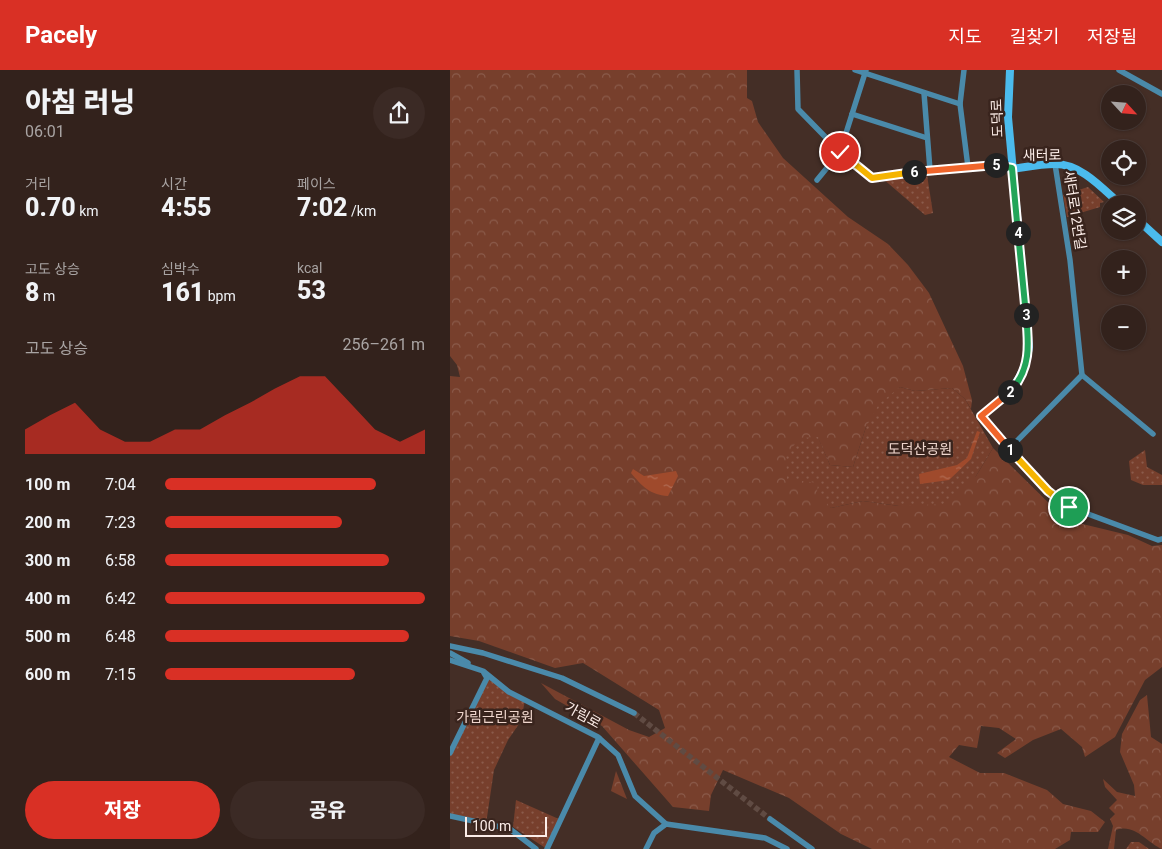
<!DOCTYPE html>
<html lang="ko">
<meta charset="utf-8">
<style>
:root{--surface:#33221c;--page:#3b2a25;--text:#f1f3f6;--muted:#a9a4a3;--line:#4e3f3b;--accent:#d93025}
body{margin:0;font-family:Roboto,"Noto Sans KR",sans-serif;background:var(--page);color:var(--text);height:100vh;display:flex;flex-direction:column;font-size:19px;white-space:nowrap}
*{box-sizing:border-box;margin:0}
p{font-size:16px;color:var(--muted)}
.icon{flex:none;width:28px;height:28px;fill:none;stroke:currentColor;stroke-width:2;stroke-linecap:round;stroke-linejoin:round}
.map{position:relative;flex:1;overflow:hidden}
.sheet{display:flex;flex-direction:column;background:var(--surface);width:450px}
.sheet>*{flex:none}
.needle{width:32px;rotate:116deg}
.fabs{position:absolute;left:651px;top:15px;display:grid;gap:10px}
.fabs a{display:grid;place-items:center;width:45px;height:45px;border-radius:50%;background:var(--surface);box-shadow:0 1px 4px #0004,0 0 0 1px var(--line);font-size:25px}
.scale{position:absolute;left:15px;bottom:12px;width:82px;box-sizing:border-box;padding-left:5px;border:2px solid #fcede8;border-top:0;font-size:14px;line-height:18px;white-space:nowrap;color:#fcede8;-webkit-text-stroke:4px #39241d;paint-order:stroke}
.pin{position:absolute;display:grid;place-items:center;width:42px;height:42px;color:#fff;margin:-21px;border:2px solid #fff;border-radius:50%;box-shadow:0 1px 5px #0007}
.km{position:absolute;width:25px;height:25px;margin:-12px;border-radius:50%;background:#222;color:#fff;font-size:14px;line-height:25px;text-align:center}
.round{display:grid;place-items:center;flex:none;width:52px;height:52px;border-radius:26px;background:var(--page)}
.headline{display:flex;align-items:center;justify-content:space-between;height:85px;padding:0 25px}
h1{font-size:28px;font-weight:800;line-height:38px}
.metrics{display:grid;grid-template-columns:repeat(3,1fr);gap:8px;height:85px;padding:5px 25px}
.metrics div{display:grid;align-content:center}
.metrics b{font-size:25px;font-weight:800}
.metrics small{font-size:14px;font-weight:400}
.metrics p{font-size:14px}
.chart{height:140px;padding:10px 25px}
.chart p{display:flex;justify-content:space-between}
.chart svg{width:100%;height:90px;margin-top:5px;fill:var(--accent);opacity:.7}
.primary-button{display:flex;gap:10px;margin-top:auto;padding:10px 25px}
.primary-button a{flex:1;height:58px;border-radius:30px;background:var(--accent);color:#fff;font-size:20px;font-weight:800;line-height:58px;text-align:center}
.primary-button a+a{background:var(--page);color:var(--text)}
ul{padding:0 25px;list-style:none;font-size:16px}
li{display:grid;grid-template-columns:80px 60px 1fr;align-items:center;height:38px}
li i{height:12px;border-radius:6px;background:var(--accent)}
header{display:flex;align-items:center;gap:30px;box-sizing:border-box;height:70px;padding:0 25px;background:var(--accent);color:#fff}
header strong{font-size:24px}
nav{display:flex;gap:28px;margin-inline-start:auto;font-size:18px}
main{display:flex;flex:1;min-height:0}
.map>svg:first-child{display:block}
</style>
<header>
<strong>Pacely</strong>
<nav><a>지도</a><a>길찾기</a><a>저장됨</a></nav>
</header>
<main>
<section class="sheet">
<div class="headline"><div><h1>아침 러닝</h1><p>06:01</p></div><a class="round"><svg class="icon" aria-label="share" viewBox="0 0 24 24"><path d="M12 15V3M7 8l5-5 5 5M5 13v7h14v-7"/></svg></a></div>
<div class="metrics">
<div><p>거리</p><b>0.70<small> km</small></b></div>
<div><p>시간</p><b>4:55</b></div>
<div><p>페이스</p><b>7:02<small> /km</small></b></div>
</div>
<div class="metrics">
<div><p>고도 상승</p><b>8<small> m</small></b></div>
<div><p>심박수</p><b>161<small> bpm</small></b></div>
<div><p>kcal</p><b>53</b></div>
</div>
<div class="chart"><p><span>고도 상승</span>256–261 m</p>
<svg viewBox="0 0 160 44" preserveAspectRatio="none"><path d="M0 44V32L10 25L20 19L30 32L40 38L50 38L60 32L70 32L80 25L90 19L100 12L110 6L120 6L130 19L140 32L150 38L160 32V44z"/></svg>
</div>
<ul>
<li><b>100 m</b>7:04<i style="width:81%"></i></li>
<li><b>200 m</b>7:23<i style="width:68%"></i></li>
<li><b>300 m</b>6:58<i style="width:86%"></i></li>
<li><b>400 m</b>6:42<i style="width:100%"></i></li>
<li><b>500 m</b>6:48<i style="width:94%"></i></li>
<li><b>600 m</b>7:15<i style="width:73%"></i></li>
</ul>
<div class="primary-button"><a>저장</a><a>공유</a></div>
</section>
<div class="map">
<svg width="712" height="779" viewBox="0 0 712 779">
<defs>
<pattern id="forest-crowns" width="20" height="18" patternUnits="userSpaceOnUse" patternTransform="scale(1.25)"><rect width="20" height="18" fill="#773f2c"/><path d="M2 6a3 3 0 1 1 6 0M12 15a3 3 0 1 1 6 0" fill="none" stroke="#8b5b4b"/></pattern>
<pattern id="park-dots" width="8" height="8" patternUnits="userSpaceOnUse" patternTransform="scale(1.25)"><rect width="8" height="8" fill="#773f2c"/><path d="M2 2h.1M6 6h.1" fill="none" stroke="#8b5b4b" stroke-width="1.8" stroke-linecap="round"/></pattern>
<pattern id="water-ripples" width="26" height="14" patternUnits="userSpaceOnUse" patternTransform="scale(1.25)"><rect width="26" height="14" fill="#9f4a2c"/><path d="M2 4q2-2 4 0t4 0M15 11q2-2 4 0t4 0" fill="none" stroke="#b26d55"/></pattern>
</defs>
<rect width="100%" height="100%" fill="#442e26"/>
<g fill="url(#forest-crowns)">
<polygon points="0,0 297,0 297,28 302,31 308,52 333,88 398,147 438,174 458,195 479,223 513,296 522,330 521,339 515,329 502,318 465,321 450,317 416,357 403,397 380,395 368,368 368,413 381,438 413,431 449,436 526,406 543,378 616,450 678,465 702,476 712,475 712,597 695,610 665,667 635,687 632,677 611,659 583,670 555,688 547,683 566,669 549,658 531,656 527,678 509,675 499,687 530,703 554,703 597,720 613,734 641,741 655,752 648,762 621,762 620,770 605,779 422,779 391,764 339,728 273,700 261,725 259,741 223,737 152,656 105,629 91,613 179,660 199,667 215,658 209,640 133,593 105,598 29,571 0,566 0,306 10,307 7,295 0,286"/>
<path d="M697 625 701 667 712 674V779C697 773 685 753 666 760L664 779H658L663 756 660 749 665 744 659 738 667 730 655 717 653 709 667 722 685 726 684 715 670 682 672 664 690 630Z"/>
<polygon points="166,701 177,729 161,721"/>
</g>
<g fill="url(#park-dots)">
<polygon points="477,105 483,143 475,145 432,108"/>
<polygon points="638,117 654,132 650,133 650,137 617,147 613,125"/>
<polygon points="450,317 465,321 502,318 515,329 543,378 526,406 493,434 449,436 413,431 381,438 367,422 368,413 337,409 336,385 350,368 368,367 380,395 403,397 416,357 429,334"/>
<polygon points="695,380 697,397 712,405 712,415 693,415 681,410 679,391"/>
<polygon points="37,608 75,630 71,651 58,670 44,700 36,754 0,746 0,683"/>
<polygon points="66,730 111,750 97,779 63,757"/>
<polygon points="681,772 689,772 699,779 676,779"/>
</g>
<g fill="url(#water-ripples)">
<polygon points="527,361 530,362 521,389 499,410 470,414 469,404 507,395 517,388"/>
<path d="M183 399 194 406 226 401 228 406 218 426C200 425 192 416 181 403Z"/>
</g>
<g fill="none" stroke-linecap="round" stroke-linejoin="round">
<polyline stroke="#604b43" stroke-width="5.5" stroke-dasharray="5.5 3" stroke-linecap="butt" points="184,643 320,749"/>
<g stroke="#4a8aaa" stroke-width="5.5">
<polyline points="347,0 348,39 390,82 422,108 480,100 552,95 562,99"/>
<polyline points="405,0 510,34"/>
<polyline points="514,0 510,34 518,97"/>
<polyline points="669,0 712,24"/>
<polyline points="474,23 480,100"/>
<polyline points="402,44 477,68"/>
<polyline points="367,110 390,82 416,0"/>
<polyline points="632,305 703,364"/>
<polyline points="531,346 559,379 632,305 620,190 605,94"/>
<polyline points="559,379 598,421 619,437 708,470 712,469"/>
<polyline points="0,576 33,583 112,608 184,643"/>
<polyline points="0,583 18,593"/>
<polyline points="0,590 33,601 59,622 148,667 168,685 185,726 216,754"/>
<polyline points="0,683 37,608 34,603"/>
<polyline points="0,746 60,759 86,779"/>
<polyline points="320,749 362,779"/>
<polyline points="97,779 149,668"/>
<polyline points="196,779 204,763 216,754 315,768 337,779"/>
</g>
<g stroke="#4bbbed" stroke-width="8">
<path d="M562 99C576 97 591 94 605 94 631 94 652 118 670 134"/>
<polyline points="688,150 712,172"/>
<path d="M531 346C557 324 574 313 579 277L558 47 560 0"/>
</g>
</g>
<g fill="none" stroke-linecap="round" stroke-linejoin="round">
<defs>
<polyline id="split-1" points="560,380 598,421 619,437"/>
<polyline id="split-2" points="560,322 531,346 560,380"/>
<path id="split-3" d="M560 322C581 299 579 275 576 245"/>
<polyline id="split-4" points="568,163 576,245"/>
<polyline id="split-5" points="546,95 562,98 568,163"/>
<polyline id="split-6" points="464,102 546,95"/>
<polyline id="split-7" points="390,82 422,108 464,102"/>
</defs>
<use href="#split-1" stroke="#fff" stroke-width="10"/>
<use href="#split-2" stroke="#fff" stroke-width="10"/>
<use href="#split-3" stroke="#fff" stroke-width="10"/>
<use href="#split-4" stroke="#fff" stroke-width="10"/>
<use href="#split-5" stroke="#fff" stroke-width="10"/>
<use href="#split-6" stroke="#fff" stroke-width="10"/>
<use href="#split-7" stroke="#fff" stroke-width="10"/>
<use href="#split-1" stroke="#f5b400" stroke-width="6"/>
<use href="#split-2" stroke="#f0652b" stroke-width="6"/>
<use href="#split-3" stroke="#22a559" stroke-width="6"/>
<use href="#split-4" stroke="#22a559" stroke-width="6"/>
<use href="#split-5" stroke="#22a559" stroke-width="6"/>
<use href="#split-6" stroke="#f0652b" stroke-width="6"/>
<use href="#split-7" stroke="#f5b400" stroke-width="6"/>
</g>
<g text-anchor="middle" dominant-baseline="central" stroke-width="5" stroke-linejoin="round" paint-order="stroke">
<g font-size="14" fill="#fcede8" stroke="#39241d">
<text transform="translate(547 48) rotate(-92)">도덕로</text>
<text transform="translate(592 85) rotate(-1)">새터로</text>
<text transform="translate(625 140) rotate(81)">새터로12번길</text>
<text transform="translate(133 645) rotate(29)">가림로</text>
</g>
<g font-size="14" fill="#eed5cc" stroke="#39241d">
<text x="470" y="379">도덕산공원</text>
<text x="45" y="647">가림근린공원</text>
</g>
</g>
</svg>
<div class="fabs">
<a><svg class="needle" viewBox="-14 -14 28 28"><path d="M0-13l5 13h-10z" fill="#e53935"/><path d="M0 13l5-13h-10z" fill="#a9a4a3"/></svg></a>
<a><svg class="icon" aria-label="locate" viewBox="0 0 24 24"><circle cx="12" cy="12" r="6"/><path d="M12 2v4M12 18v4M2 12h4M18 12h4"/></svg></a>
<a><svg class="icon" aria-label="layers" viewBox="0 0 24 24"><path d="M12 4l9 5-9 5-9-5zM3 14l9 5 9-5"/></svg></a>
<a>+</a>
<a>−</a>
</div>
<div class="scale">100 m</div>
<div class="pin" style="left:619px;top:437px;background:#1e9e55"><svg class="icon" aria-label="arrive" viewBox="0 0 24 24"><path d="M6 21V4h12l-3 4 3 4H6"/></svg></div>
<div class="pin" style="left:390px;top:82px;background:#d93025"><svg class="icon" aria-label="check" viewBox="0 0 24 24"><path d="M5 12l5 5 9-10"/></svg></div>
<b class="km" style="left:560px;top:380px">1</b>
<b class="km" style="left:560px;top:322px">2</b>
<b class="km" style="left:576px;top:245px">3</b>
<b class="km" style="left:568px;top:163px">4</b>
<b class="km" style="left:546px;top:95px">5</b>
<b class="km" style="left:464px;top:102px">6</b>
</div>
</main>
